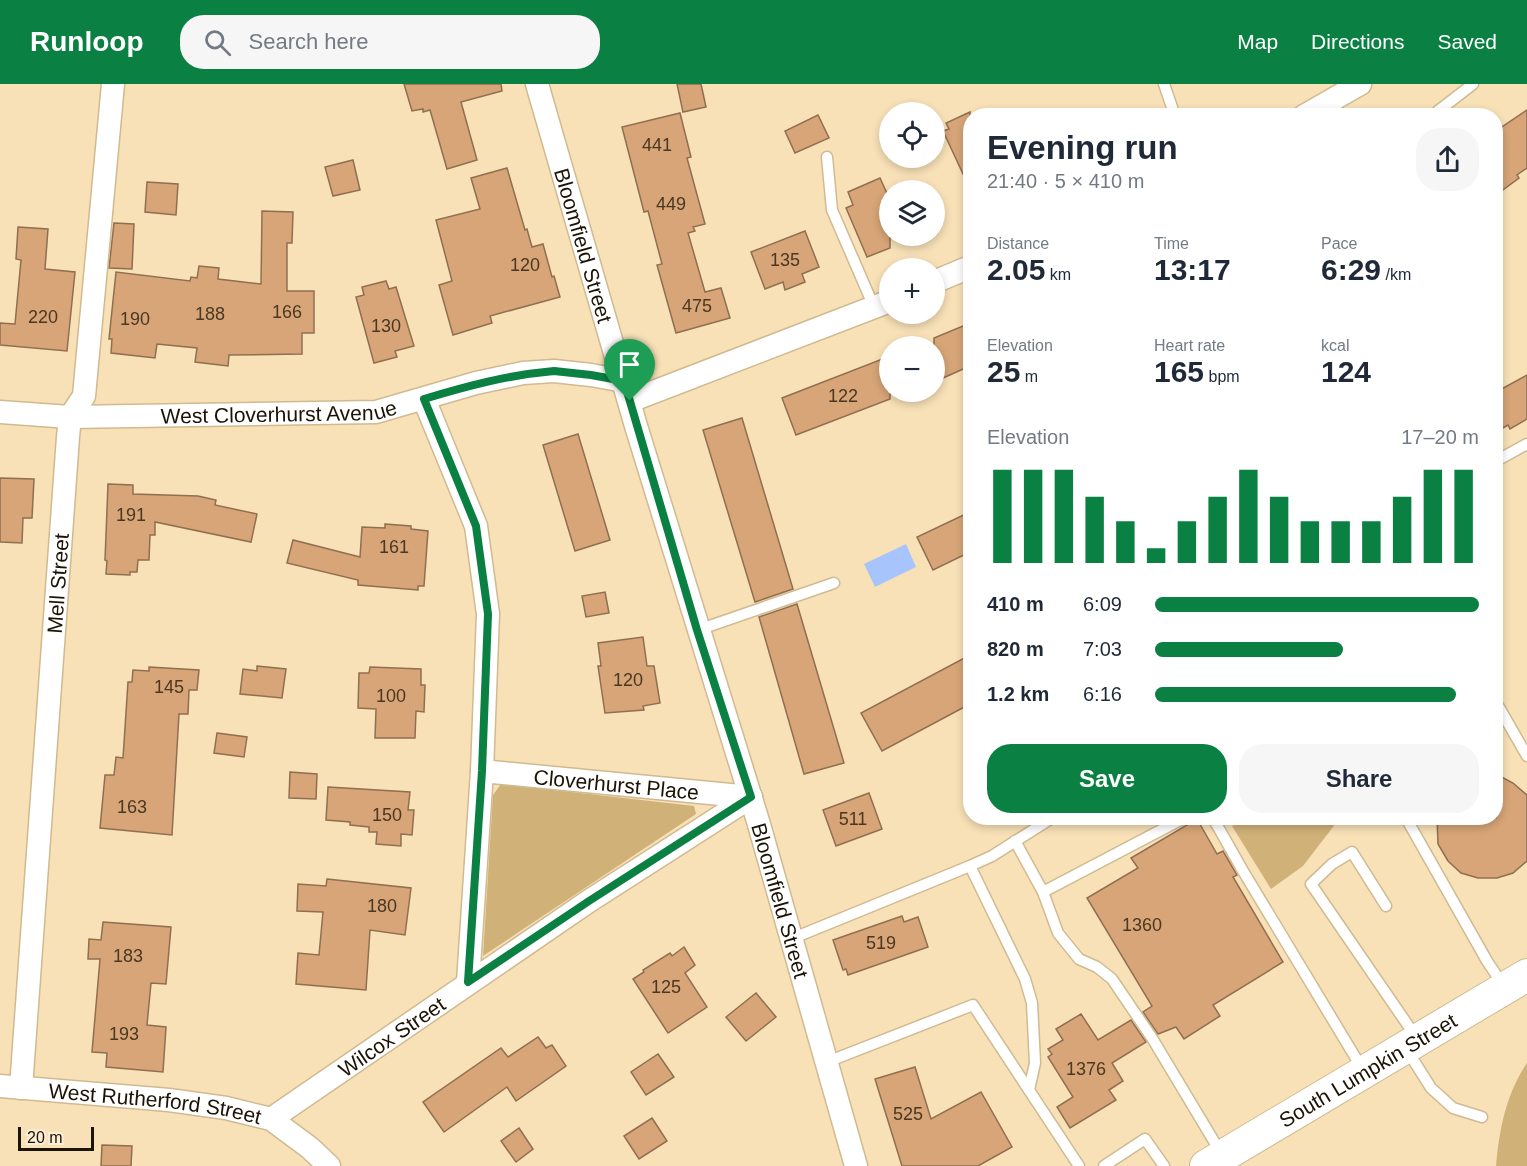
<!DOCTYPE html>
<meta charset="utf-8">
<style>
:root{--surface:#fff;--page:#f6f6f7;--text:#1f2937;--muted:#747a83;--accent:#0b8043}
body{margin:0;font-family:Arial,sans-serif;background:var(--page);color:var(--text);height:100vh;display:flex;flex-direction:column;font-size:22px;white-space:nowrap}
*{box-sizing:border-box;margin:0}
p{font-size:20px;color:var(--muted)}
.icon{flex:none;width:33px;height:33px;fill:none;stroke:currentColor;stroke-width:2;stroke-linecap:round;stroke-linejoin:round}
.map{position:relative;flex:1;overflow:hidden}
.details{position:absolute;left:963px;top:24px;width:540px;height:717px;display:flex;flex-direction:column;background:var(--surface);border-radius:24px;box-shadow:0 3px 9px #0003}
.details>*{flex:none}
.tools{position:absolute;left:879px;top:18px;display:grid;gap:12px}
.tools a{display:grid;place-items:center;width:66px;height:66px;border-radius:50%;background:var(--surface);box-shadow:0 3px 9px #0003;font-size:30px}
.scale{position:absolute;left:18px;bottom:15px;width:76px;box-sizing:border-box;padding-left:6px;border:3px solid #1b1305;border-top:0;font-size:16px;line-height:21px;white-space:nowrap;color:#1b1305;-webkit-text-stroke:4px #fdefd6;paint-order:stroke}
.pin{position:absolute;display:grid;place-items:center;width:51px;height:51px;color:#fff;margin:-62px -26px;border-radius:50% 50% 50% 0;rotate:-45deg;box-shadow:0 0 6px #0007}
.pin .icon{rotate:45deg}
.round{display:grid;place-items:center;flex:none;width:63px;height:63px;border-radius:24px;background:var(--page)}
.overview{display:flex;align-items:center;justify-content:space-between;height:102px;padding:0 24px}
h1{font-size:33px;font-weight:600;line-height:45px}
.metrics{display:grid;grid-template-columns:repeat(3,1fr);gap:9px;height:102px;padding:6px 24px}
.metrics div{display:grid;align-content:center}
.metrics b{font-size:30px;font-weight:600}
.metrics small{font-size:16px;font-weight:400}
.metrics p{font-size:16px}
.chart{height:168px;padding:12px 24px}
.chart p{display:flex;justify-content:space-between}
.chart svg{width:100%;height:108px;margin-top:6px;stroke:var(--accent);stroke-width:6}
.primary-button{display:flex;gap:12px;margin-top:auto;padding:12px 24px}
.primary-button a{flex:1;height:69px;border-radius:24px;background:var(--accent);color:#fff;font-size:24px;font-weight:600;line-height:69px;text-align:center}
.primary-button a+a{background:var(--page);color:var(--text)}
ul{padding:0 24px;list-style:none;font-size:20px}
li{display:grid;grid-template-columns:96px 72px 1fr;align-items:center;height:45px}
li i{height:15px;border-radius:8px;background:var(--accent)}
header{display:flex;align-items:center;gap:36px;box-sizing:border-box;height:84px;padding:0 30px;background:var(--accent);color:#fff}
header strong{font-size:28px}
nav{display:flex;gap:33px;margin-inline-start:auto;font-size:21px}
.search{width:420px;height:54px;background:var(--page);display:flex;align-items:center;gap:15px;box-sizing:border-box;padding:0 21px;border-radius:24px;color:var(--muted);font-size:22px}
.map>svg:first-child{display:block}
</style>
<header>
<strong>Runloop</strong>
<div class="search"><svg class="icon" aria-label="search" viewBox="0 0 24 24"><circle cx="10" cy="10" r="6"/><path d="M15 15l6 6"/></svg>Search here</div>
<nav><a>Map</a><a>Directions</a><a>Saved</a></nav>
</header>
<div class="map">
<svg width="1527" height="1082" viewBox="0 0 1527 1082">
<rect width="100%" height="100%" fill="#f8e1b7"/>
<g fill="#d0b178">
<polygon points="501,700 694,722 696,730 483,872 493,711"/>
<polygon points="1247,734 1333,734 1336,739 1303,782 1271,805 1232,742"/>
<path d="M1527 979V1082H1496C1499 1046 1506 1010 1527 979Z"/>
</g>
<polygon fill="#a7c5fc" points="906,460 916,483 875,503 864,480"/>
<g fill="#d7a577" stroke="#906f51" stroke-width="1.5">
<polygon points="404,0 501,0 502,7 461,18 477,76 447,85 430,26 423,28 423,25 412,27"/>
<polygon points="677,0 701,0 706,23 683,28"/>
<polygon points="1527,26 1527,84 1517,91 1519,94 1496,111 1496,47"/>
<polygon points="970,28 970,105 943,47 949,45 946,39"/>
<polygon points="680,29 691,73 687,74 705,140 693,143 695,147 688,149 705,208 721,204 730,234 676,249 657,181 662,180 648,127 644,128 622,43"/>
<polygon points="818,31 829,54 795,69 785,47"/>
<polygon points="353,76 360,106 333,112 325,83"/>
<polygon points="507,84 525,146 527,145 532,163 543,160 552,193 554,192 560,213 490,232 492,239 453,251 439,201 452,197 436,136 480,125 471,94"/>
<polygon points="880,94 890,116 890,164 867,173 846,124 853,121 848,108"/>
<polygon points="147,98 178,100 176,131 145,128"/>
<polygon points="262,127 293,128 292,159 287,159 287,207 314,207 314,249 302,249 302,270 229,271 228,282 195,278 197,264 157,260 155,274 111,269 112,255 109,255 116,188 190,197 191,193 197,194 199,182 219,184 218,195 261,200"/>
<polygon points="114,139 134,140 132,185 109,184"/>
<polygon points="18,143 48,145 45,185 75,188 67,267 0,261 0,239 15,240 21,176 16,175"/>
<polygon points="805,147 819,183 802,190 805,198 785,206 783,198 765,205 751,168"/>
<polygon points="386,197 389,205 396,203 414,262 395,267 397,273 374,279 356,213 364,211 362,203"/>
<polygon points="970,239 970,282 934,298 934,254"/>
<polygon points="890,272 890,315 796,351 782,314"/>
<polygon points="1527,291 1527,335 1510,345 1508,341 1496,348 1496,308"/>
<polygon points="742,334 793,505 755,518 703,346"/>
<polygon points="578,350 610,456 575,467 543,361"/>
<polygon points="0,394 34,395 32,434 23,434 22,459 0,458"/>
<polygon points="108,400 133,401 133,410 198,412 216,416 215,421 257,430 251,458 155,438 155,451 150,451 149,476 138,476 137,488 130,488 130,491 106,490 107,477 105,476"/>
<polygon points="970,428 970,468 933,486 917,453"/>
<polygon points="385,440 411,442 411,445 428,447 424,502 418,502 418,506 358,501 358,496 287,479 293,456 360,473 362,443 385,444"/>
<polygon points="605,508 609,529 586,533 582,512"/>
<polygon points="797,520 844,679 804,690 759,533"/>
<polygon points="643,553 647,582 654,582 660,619 643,622 644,626 605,629 598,582 601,582 598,559"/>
<polygon points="970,571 970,620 882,667 861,629"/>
<polygon points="257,582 286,585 282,614 240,610 243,585 257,587"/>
<polygon points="149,583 199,586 197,606 189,606 188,630 179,630 172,751 100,744 105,691 114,691 116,673 123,674 128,598 132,598 133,586 149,587"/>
<polygon points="370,583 421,585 421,601 425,601 424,628 416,627 415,654 375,654 376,625 358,624 359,589 369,589"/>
<polygon points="217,649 247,653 244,673 214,669"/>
<polygon points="290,688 317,690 316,715 289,714"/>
<polygon points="1496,690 1513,699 1527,711 1527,777 1513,789 1497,794 1478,794 1461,789 1448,777 1438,760 1437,734 1496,734"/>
<polygon points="328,703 410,708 408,726 414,726 412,751 401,750 401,762 376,760 377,748 369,748 369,743 350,741 350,738 326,736"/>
<polygon points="869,709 882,745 836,762 823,726"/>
<polygon points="1197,735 1217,770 1223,767 1237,791 1233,793 1283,878 1213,921 1220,932 1184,955 1176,943 1158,950 1143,928 1152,922 1087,814 1138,784 1131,774"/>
<polygon points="327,795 411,804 405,851 370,846 366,906 296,900 298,869 319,871 323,828 297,827 298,800 326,802"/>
<polygon points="902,832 904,838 918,833 928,863 848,891 846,885 843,886 833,856"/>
<polygon points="103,838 171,843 166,900 151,899 147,941 166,943 163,988 106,983 107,969 92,968 100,875 88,875 89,855 101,856"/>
<polygon points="684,863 695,881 685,889 707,923 668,949 633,895 644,888 643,886 670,869 672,872"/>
<polygon points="756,909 776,933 746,957 726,933"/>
<polygon points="1081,930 1098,956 1131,936 1146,958 1112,979 1123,997 1109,1006 1116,1016 1070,1044 1057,1023 1073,1013 1048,973 1052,970 1048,965 1063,956 1056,945"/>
<polygon points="538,953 546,964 552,961 566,982 516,1017 507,1003 444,1048 423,1018 501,964 508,973"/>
<polygon points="658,970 674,993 646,1011 631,988"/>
<polygon points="915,983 931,1035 981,1008 1012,1063 978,1082 902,1082 875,995"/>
<polygon points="652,1034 667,1057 639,1075 624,1052"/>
<polygon points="519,1044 533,1065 516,1078 501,1057"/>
<polygon points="102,1061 132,1062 131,1082 101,1082"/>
</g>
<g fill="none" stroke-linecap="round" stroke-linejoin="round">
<defs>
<g id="service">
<polyline points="1164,0 1175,32"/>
<polyline points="1438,27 1473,0"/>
<polyline points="827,73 832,126 874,223"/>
<polyline points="1496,377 1527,360"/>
<polyline points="698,546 834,499"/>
<polyline points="1496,618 1527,672"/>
<polyline points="1213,734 1243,787 1363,986"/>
<polyline points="1406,734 1487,877 1503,901"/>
<polyline points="1015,757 1043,808 1058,849 1079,875 1097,883 1112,895 1152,954 1221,1069"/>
<polyline points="970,782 1025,895 1032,919 1035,979 1029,1006"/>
<polyline points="1043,808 1184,734"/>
<polyline points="1386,822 1352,768 1332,780 1311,800 1416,953"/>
<polyline points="791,855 970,782 992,772 1052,734"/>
<polyline points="1407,966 1431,1004 1453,1024 1482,1033"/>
<polyline points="827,978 973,921 1079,1082"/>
<polyline points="1104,1082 1145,1055 1164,1082"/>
</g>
<g id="minor">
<path id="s1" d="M537 0 636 342 758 737 856 1082"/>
<polyline points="1304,32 1360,0"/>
<polyline points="934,198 970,183"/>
<polyline points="424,315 476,442 488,530 482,687 468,898"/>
<polyline points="630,317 890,217"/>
<path id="s2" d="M0 328 70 333 376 328 476 299 523 289 554 287 591 291 624 297"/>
<path id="s3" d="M482 687 751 713"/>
<path id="s4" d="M0 1002 169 1016 226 1024 271 1035 310 1064 329 1082"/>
<path id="s5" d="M21 1004 68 353 70 333 84 312 113 0"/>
<path id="s6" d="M271 1035 589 817 751 713"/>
</g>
<g id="secondary">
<path id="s7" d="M1206 1082 1527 891"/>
</g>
</defs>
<use href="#service" stroke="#d0ba91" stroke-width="13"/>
<use href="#minor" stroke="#d0ba91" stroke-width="25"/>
<use href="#secondary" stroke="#d0ba91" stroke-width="34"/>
<use href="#service" stroke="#fff" stroke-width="10"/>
<use href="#minor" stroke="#fff" stroke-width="22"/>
<use href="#secondary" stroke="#fff" stroke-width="32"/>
</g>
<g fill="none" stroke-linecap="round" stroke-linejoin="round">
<defs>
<path id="route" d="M554 287 591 291 624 297 697 546 751 713 589 817 468 898 482 687 488 530 476 442 424 315C467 302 508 291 554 287Z"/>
</defs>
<use href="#route" stroke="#fff" stroke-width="12"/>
<use href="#route" stroke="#0b8043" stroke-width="8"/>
</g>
<g text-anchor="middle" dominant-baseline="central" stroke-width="6" stroke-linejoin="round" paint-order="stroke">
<g font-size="18" fill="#4a3822">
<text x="657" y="61">441</text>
<text x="671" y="120">449</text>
<text x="785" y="176">135</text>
<text x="525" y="181">120</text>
<text x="697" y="222">475</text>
<text x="287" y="228">166</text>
<text x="210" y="230">188</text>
<text x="43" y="233">220</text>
<text x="135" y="235">190</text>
<text x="386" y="242">130</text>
<text x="843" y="312">122</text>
<text x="131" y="431">191</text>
<text x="394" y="463">161</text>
<text x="628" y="596">120</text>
<text x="169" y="603">145</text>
<text x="391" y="612">100</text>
<text x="132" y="723">163</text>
<text x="387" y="731">150</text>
<text x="853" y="735">511</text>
<text x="382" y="822">180</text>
<text x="1142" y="841">1360</text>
<text x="881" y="859">519</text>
<text x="128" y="872">183</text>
<text x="666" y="903">125</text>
<text x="124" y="950">193</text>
<text x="1086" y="985">1376</text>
<text x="908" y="1030">525</text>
</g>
<g font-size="21" fill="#1b1305" stroke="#fdefd6">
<text stroke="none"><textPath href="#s1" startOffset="168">Bloomfield Street</textPath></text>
<text stroke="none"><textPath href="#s2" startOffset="279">West Cloverhurst Avenue</textPath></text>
<text stroke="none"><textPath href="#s5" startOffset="506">Mell Street</textPath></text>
<text stroke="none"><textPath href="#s3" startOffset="135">Cloverhurst Place</textPath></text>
<text stroke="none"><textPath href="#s1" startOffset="852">Bloomfield Street</textPath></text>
<text stroke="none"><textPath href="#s6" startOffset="146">Wilcox Street</textPath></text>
<text stroke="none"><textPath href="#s7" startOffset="188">South Lumpkin Street</textPath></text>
<text stroke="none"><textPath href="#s4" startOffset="156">West Rutherford Street</textPath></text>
</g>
</g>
</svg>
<div class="tools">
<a><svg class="icon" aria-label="locate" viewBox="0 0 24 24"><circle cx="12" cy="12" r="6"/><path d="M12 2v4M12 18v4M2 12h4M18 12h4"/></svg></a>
<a><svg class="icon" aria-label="layers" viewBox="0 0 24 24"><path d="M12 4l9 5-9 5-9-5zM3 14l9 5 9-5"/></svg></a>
<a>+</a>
<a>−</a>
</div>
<div class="scale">20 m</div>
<div class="pin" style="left:630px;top:317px;background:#1e9e55"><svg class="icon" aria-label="arrive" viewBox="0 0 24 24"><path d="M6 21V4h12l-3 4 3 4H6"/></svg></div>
<section class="details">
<div class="overview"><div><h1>Evening run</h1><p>21:40 · 5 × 410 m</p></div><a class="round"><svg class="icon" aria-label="share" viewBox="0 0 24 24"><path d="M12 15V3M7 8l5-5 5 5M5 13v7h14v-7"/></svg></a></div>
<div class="metrics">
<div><p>Distance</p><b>2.05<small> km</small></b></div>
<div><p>Time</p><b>13:17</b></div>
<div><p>Pace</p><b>6:29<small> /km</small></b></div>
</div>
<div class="metrics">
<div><p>Elevation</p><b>25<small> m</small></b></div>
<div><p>Heart rate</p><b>165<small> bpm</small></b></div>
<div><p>kcal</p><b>124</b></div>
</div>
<div class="chart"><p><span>Elevation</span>17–20 m</p>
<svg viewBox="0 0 160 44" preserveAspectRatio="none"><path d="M5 44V6M15 44V6M25 44V6M35 44V17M45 44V27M55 44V38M65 44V27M75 44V17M85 44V6M95 44V17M105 44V27M115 44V27M125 44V27M135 44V17M145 44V6M155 44V6"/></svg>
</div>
<ul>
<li><b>410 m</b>6:09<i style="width:100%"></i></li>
<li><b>820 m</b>7:03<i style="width:58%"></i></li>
<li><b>1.2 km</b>6:16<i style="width:93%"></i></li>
</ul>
<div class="primary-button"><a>Save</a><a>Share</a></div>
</section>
</div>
